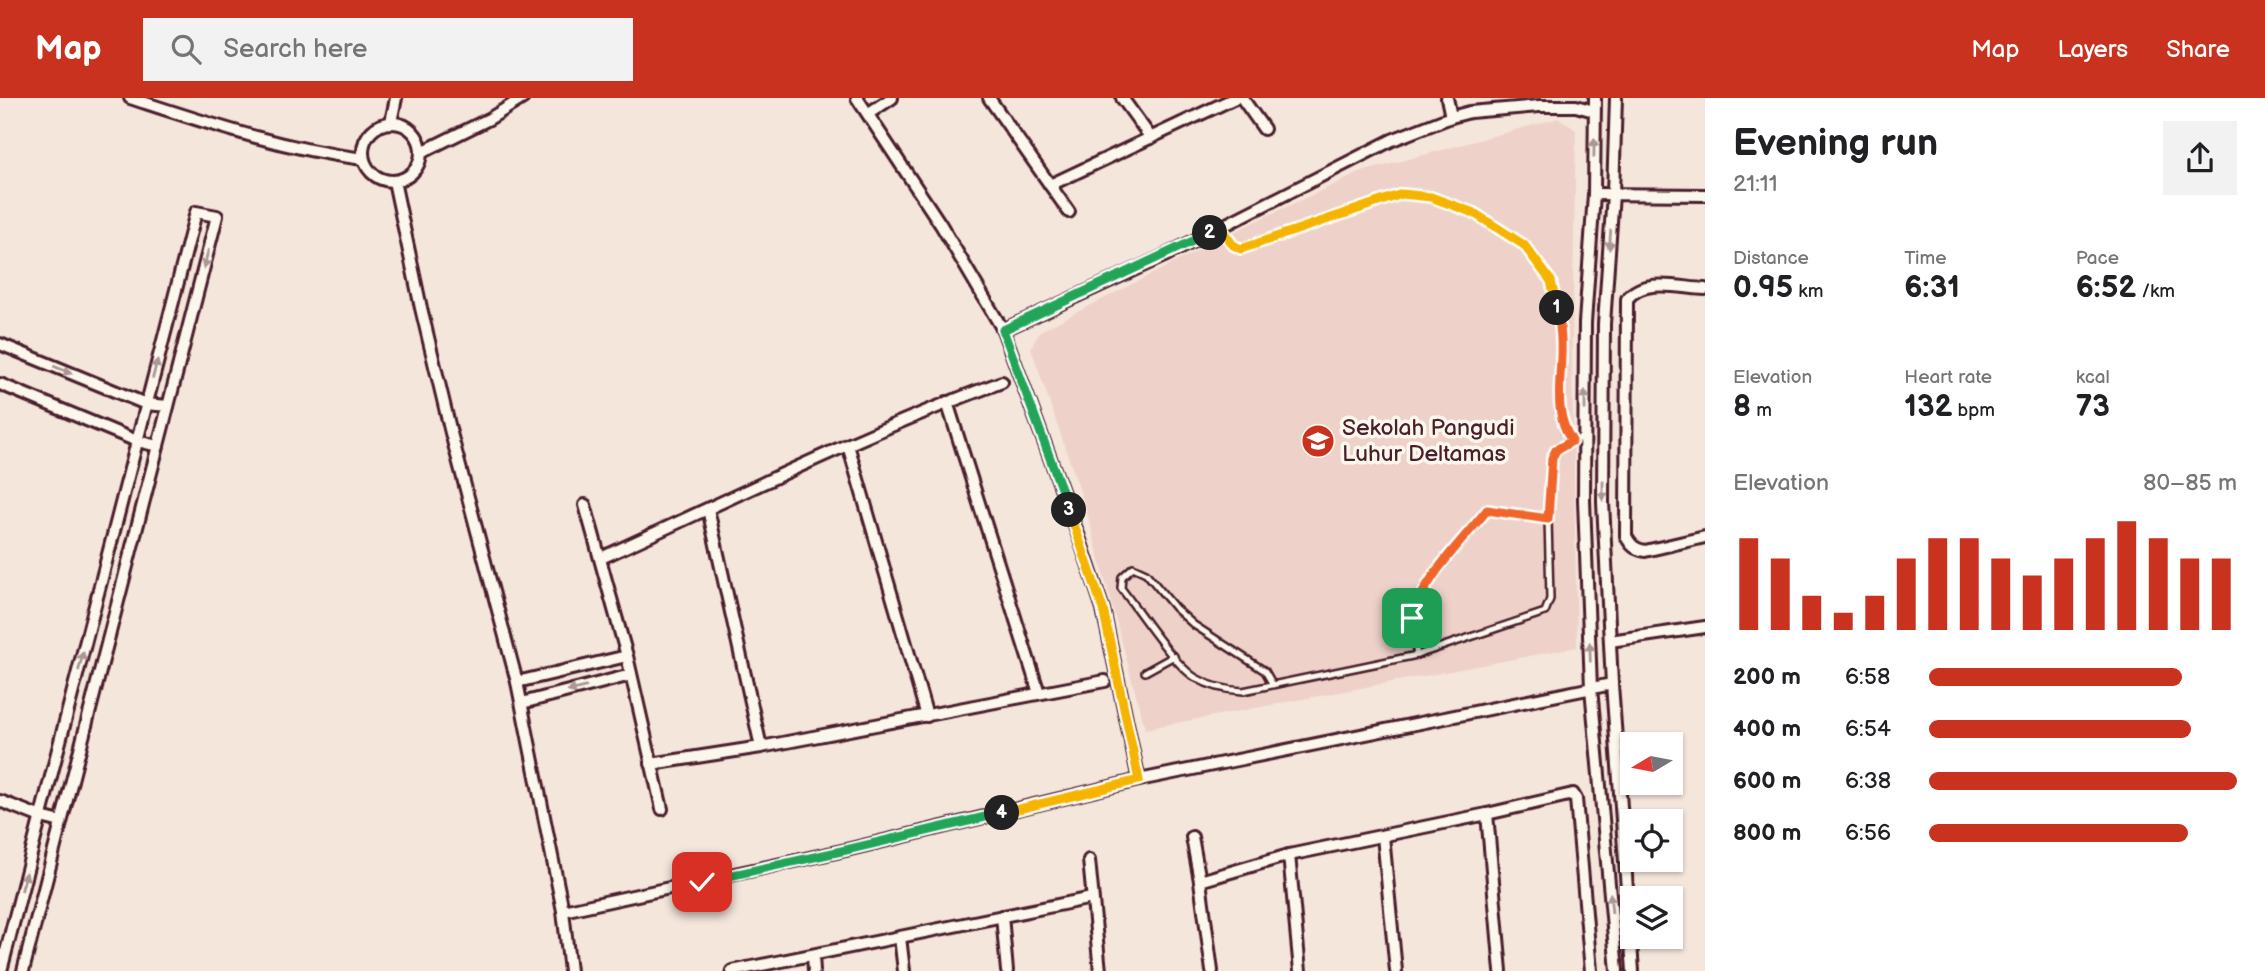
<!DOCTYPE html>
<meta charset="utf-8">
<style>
:root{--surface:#fff;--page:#f2f2f2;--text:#202124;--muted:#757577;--accent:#c8321e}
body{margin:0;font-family:"Balsamiq Sans",sans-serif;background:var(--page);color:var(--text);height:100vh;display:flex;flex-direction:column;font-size:26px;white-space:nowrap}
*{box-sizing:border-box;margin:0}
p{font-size:23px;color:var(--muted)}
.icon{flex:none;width:38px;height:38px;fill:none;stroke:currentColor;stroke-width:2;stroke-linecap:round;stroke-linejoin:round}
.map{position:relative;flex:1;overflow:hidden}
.panel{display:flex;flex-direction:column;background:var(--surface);width:560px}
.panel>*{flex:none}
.needle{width:46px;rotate:260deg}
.controls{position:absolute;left:1620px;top:634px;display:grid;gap:14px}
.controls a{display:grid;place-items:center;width:63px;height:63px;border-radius:0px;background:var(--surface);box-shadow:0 2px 5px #0004;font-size:35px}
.pin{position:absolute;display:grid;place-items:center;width:60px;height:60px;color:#fff;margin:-30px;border-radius:14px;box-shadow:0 4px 10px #0006}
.km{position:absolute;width:35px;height:35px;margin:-18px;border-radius:50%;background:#222;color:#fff;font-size:19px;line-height:35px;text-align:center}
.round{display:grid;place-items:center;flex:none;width:74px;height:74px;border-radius:0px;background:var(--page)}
.overview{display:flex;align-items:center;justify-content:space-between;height:119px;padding:0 28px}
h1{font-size:38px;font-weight:600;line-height:52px}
.stats{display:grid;grid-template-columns:repeat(3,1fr);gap:10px;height:119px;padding:7px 28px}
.stats div{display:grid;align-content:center}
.stats b{font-size:30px;font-weight:600}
.stats small{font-size:19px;font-weight:400}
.stats p{font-size:19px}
.chart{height:196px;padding:14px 28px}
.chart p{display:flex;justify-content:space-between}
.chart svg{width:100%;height:126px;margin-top:7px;stroke:var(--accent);stroke-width:6}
ul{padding:0 28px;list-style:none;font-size:23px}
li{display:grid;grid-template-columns:112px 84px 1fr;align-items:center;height:52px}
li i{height:18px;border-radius:9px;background:var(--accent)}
header{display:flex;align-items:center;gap:42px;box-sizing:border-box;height:98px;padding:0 35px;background:var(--accent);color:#fff}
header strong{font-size:33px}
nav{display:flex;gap:38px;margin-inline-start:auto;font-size:24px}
.search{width:490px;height:63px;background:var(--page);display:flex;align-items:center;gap:18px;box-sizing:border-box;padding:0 24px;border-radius:0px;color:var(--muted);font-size:26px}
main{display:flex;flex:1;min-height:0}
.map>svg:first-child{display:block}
</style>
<header>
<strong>Map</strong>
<div class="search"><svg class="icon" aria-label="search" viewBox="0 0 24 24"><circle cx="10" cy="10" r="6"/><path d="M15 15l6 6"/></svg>Search here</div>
<nav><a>Map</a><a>Layers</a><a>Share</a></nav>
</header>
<main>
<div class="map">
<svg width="1705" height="873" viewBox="0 0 1705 873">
<rect width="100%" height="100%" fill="#f5e6dc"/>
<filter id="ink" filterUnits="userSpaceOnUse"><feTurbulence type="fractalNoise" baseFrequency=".0143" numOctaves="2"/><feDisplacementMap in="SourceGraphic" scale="14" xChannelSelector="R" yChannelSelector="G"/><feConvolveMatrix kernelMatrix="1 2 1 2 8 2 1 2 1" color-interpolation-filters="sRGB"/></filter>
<g filter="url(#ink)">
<polygon fill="#eed2c9" points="1559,20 1576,32 1572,252 1577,549 1145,631 1086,411 1031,250 1040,233 1256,123 1361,74"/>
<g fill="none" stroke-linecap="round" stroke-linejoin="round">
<defs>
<g id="service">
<polyline points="1221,130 1233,147 1241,151 1402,96 1431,99 1474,115 1524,147 1551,183 1562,242 1559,313 1565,334 1571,343"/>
<polyline points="1417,557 1411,528 1420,496 1487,412 1548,421"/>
<polyline points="1145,574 1174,558"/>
<path d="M1273 587 1265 573 1194 527 1175 510 1146 475 1133 469 1122 479 1121 490C1138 512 1175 568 1196 580 1211 589 1226 592 1243 593L1417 557 1545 514 1550 501 1548 421 1552 360C1557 347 1572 343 1584 339"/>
</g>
<g id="minor">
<path d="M130 0C207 25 283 51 363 61"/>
<polyline points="857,0 941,127 1003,232 1079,439 1103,511 1139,682"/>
<polyline points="989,0 1069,114"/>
<polyline points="1122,0 1151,40"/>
<polyline points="1242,0 1264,31"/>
<polyline points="1447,0 1451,19"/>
<polyline points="1595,0 1594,96 1585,225 1584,402 1591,590 1617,873"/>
<polyline points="1616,0 1613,96 1604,226 1603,404 1612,586 1633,873"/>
<polyline points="869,15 892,0"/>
<polyline points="391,24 396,0"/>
<circle cx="392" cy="54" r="29"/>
<polyline points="422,54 489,21 523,0"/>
<polyline points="394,83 421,210 451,335 517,584 563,813 570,873"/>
<polyline points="1050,87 1235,0"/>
<polyline points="1594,96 1705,97"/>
<path d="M1705 191C1680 190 1644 179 1627 201L1626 438C1631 448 1635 451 1645 453L1705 439"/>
<polyline points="1003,232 1164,158 1392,42 1451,19 1470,14 1539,8 1576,8 1594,13"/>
<polyline points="0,246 146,306 168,308"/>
<polyline points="0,286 137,343 158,348"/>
<polyline points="947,304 1039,595"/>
<polyline points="848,347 927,618"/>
<polyline points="585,407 627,558 662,711"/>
<polyline points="708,411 761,649"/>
<path d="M601 460C733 400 865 334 1002 284"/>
<polyline points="1610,543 1705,529"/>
<polyline points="517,584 627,558"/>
<polyline points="522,605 631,577"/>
<polyline points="651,666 761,649 1105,583"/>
<polyline points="0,703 41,719 61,724"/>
<polyline points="1487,716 1501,873"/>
<polyline points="1383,738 1396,873"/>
<polyline points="1192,739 1200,783 1212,873"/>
<polyline points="1289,757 1300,873"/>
<polyline points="1089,762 1100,873"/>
<polyline points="1200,783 1289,757 1487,716 1573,696 1576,701 1591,873"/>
<polyline points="563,813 846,752 1139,682 1612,586"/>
<polyline points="1002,818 1007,873"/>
<polyline points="900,839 904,873"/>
<polyline points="813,857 814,873"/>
<polyline points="1,873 196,114 217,118 23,873"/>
<polyline points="732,873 1092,800"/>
</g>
</defs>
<use href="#service" stroke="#4a1f2b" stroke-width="10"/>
<use href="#minor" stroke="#4a1f2b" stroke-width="16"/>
<use href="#service" stroke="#fbf7ec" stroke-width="5"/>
<use href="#minor" stroke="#fbf7ec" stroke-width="10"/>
</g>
<defs><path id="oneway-solid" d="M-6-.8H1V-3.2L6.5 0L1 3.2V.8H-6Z" transform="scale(1.75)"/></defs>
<g fill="#ab9695">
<use href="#oneway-solid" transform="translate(1594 50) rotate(-89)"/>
<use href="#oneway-solid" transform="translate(1610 142) rotate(94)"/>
<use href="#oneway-solid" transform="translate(206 161) rotate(104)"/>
<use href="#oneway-solid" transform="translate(155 271) rotate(-76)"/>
<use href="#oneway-solid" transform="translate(63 272) rotate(22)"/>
<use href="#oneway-solid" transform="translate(1585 302) rotate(-90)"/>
<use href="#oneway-solid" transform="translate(1603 393) rotate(90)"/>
<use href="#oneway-solid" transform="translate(1590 554) rotate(-92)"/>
<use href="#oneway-solid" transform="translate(81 563) rotate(-76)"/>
<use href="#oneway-solid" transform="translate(577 591) rotate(166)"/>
<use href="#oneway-solid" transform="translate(24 783) rotate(-76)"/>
<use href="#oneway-solid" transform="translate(1611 805) rotate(-95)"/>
</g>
</g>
<g fill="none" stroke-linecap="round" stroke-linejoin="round" filter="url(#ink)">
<defs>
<path id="split-1" d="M1412 520C1425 478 1460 446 1487 412L1548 421 1552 360 1556 352 1572 343C1551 313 1563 277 1561 242 1561 232 1559 221 1557 210"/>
<polyline id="split-2" points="1210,135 1221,130 1233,147 1241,151 1402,96 1431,99 1474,115 1524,147 1551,183 1557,210"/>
<polyline id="split-3" points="1069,412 1003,232 1210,135"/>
<polyline id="split-4" points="1002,715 1139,682 1103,511 1069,412"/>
<polyline id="split-5" points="702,784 846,752 1002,715"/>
</defs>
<use href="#split-1" stroke="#fff" stroke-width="14"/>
<use href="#split-2" stroke="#fff" stroke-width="14"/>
<use href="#split-3" stroke="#fff" stroke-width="14"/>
<use href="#split-4" stroke="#fff" stroke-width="14"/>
<use href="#split-5" stroke="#fff" stroke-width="14"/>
<use href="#split-1" stroke="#f0652b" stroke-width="9"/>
<use href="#split-2" stroke="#f5b400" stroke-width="9"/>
<use href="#split-3" stroke="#22a559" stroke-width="9"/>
<use href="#split-4" stroke="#f5b400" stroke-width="9"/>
<use href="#split-5" stroke="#22a559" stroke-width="9"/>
</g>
<defs>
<symbol id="school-disc" viewBox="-11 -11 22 22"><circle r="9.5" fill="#c8321e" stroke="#fbf7ec"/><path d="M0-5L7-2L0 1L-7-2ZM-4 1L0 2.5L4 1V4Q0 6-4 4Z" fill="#fff"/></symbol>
</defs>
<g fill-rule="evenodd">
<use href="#school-disc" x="1299" y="324" width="38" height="38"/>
</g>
<g text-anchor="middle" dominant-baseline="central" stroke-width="7" stroke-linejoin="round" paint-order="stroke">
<g font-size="23" fill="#4a1f2b" stroke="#fbf7ec" text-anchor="start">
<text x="1342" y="330">Sekolah Pangudi<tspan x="1342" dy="26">Luhur Deltamas</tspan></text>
</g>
</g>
</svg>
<div class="controls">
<a><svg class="needle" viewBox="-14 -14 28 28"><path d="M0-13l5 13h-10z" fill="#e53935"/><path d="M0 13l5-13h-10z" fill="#757577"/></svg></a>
<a><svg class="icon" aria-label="locate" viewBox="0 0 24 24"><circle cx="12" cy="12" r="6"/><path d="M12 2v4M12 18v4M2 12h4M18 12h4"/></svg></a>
<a><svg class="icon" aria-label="layers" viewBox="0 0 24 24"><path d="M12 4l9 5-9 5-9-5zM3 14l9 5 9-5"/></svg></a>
</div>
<div class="pin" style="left:1412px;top:520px;background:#1e9e55"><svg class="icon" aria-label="arrive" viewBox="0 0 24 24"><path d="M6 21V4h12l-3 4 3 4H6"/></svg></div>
<div class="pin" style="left:702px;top:784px;background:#d93025"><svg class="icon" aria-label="check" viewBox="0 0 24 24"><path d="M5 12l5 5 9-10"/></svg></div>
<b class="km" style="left:1557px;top:210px">1</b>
<b class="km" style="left:1210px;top:135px">2</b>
<b class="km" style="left:1069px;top:412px">3</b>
<b class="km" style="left:1002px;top:715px">4</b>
</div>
<section class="panel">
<div class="overview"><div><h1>Evening run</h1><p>21:11</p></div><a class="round"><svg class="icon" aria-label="share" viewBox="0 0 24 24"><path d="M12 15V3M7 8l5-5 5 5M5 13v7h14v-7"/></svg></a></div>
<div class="stats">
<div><p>Distance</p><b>0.95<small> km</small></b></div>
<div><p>Time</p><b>6:31</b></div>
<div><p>Pace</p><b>6:52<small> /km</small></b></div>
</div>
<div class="stats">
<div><p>Elevation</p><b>8<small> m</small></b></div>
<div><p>Heart rate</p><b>132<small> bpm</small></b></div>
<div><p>kcal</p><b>73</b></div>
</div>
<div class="chart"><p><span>Elevation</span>80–85 m</p>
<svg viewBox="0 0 160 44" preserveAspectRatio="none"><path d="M5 44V12M15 44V19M25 44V32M35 44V38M45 44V32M55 44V19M65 44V12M75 44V12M85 44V19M95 44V25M105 44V19M115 44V12M125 44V6M135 44V12M145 44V19M155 44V19"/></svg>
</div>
<ul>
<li><b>200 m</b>6:58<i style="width:82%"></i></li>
<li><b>400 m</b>6:54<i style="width:85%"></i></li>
<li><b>600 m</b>6:38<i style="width:100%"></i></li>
<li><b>800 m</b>6:56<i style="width:84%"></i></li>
</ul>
</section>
</main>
